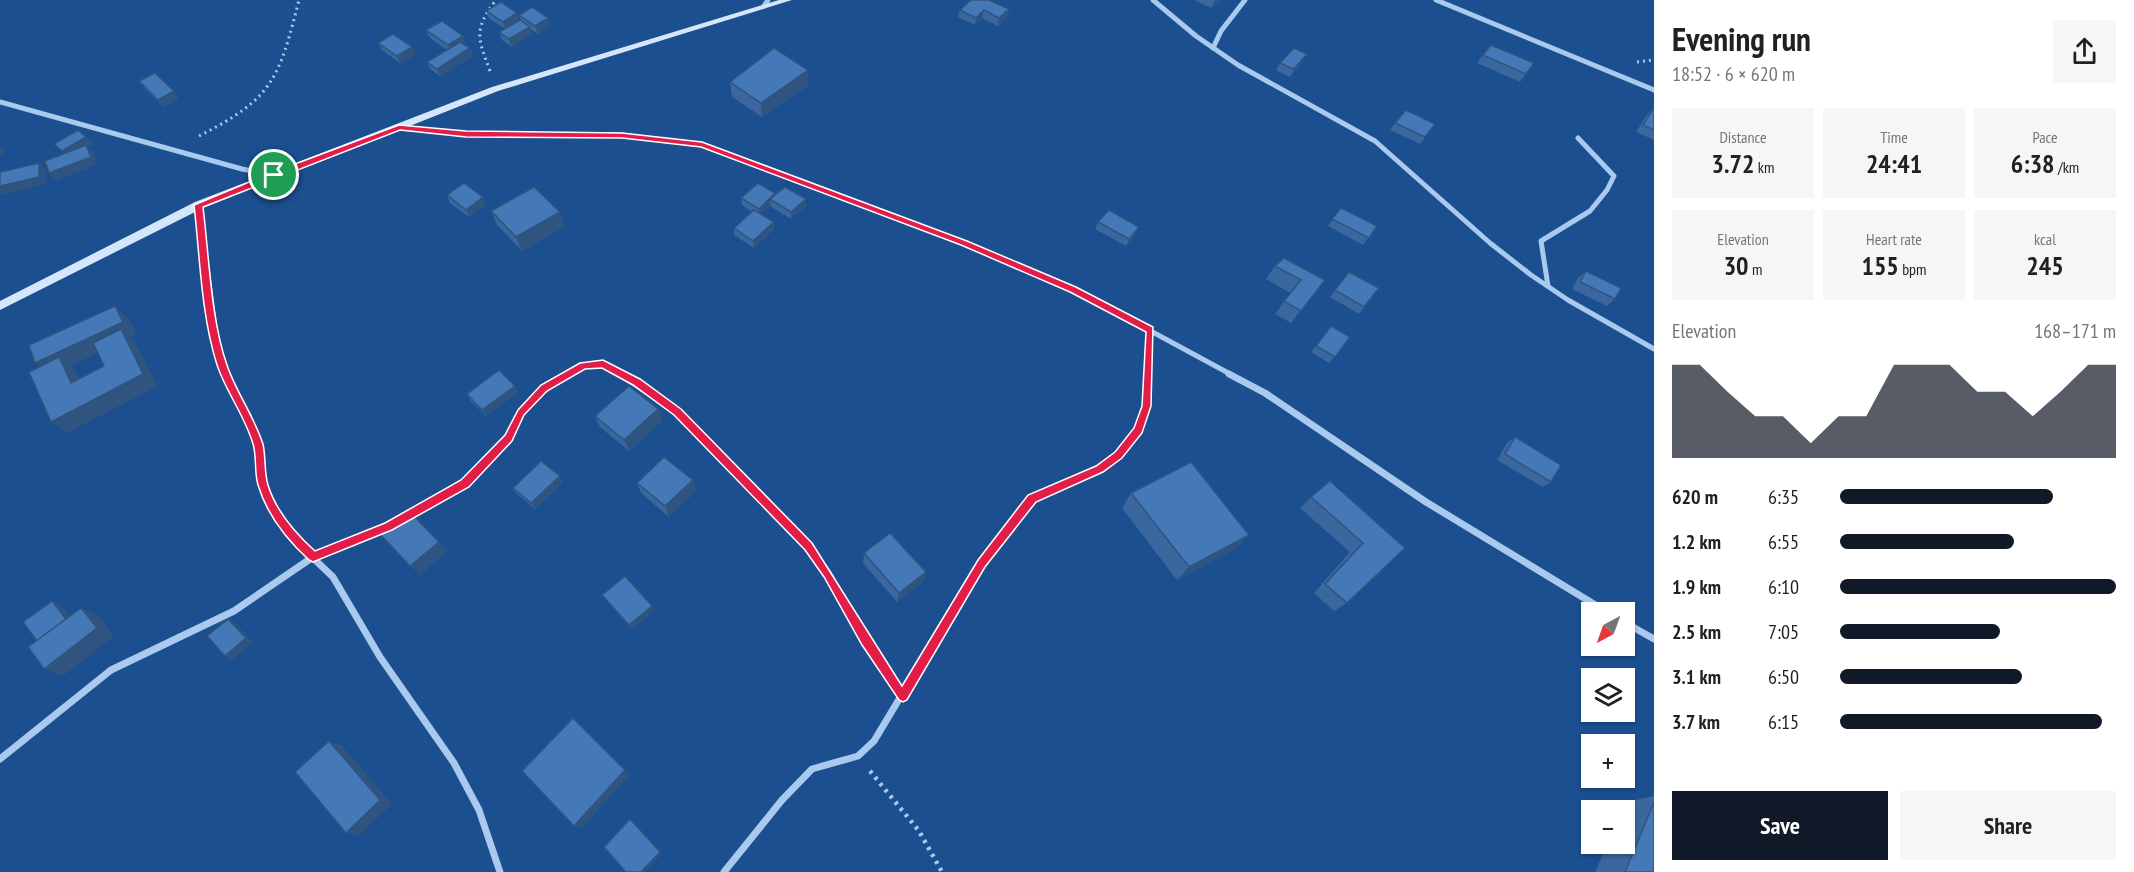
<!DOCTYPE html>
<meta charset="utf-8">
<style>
:root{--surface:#fff;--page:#f6f6f6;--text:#202124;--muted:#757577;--accent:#111827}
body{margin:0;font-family:"PT Sans Narrow",sans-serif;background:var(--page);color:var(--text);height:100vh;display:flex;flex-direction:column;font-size:22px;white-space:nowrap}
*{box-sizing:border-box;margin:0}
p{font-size:20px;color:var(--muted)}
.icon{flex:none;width:33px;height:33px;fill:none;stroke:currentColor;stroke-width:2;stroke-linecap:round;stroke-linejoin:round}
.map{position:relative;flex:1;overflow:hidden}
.side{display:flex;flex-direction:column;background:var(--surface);width:480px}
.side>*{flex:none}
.needle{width:39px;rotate:221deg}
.fabs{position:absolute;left:1581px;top:602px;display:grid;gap:12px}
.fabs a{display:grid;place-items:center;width:54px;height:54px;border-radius:0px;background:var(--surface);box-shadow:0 2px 4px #0004;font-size:30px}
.pin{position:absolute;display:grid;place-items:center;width:51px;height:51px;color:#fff;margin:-26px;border:3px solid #fff;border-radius:50%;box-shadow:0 2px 6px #0007}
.round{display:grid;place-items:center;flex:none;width:63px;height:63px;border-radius:0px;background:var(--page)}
.headline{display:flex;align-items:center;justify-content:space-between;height:102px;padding:0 18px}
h1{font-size:33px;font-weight:600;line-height:45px}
.stats{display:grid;grid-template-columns:repeat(3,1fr);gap:9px;height:102px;padding:6px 18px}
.stats div{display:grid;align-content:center;border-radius:0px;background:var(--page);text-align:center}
.stats b{font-size:26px;font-weight:600}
.stats small{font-size:16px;font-weight:400}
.stats p{font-size:16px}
.chart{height:168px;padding:12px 18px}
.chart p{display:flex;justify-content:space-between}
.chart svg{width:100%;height:108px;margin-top:6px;fill:var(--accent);opacity:.7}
.primary-button{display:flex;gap:12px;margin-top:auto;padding:12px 18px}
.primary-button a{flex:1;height:69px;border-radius:0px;background:var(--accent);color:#fff;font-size:24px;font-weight:600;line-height:69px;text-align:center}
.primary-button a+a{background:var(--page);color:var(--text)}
ul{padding:0 18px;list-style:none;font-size:20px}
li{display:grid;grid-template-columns:96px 72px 1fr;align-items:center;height:45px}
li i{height:15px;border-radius:8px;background:var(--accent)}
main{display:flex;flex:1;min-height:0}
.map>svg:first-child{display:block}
</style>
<main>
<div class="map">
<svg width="1654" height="872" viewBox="0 0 1654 872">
<rect width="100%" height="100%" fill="#1b4f8f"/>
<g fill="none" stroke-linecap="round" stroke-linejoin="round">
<g stroke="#a9c9ee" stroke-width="3" stroke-dasharray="2 4" stroke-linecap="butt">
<polyline points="1637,62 1654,60"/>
<path d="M490 71C478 38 473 30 496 0"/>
<path d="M199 136C274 98 279 78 299 0"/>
</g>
<polyline stroke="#a9c9ee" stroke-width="4.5" stroke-dasharray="3 5" stroke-linecap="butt" points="870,771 919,831 942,872"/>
<g stroke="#a9c9ee" stroke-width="5">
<polyline points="1153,0 1196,36 1238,65 1375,141 1490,243 1531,275 1568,300 1654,349"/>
<polyline points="1436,0 1654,90"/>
<polyline points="764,6 768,0"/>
<polyline points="1213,48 1221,31 1245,0"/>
<polyline points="0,102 242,169 273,175"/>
<polyline points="399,127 466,134 622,135 702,145 964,243 1073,289 1232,375"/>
<polyline points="199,205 217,345 227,375"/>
<polyline points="1548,286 1541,241 1590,211 1607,190 1614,176 1578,138"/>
<path d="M566 375C591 360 599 362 624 375"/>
<polyline points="1148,375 1150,330"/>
</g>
<g stroke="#a9c9ee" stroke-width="7">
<polyline points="226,374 249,418 258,446 263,485 280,519 293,539 333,577 380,657 454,763 479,810 500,872"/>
<polyline points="621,374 678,412 809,546 828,573 866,641 903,696"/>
<polyline points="1229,374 1265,393 1426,502 1607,612"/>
<polyline points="405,517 465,483 509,438 521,413 544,388 568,374"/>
<polyline points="1624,622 1654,639"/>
<polyline points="0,759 111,670 234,611 313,557 388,526"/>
<polyline points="724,872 782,800 812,769 858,756 874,741 981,563 1032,498 1100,469 1119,455 1138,430 1147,406 1148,374"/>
</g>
<polygon fill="#d6e6fa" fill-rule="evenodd" points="779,0 792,0 498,91 203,208 0,310 0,301 195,202 492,87"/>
</g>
<g fill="#3a679d">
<polygon points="1194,0 1221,0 1211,8"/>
<polygon points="1009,9 1007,17 998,26 982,18 975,25 958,17 960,10"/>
<polygon points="486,11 521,21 519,15 550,26 538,34 530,29 532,34 512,47 502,40 499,32 505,29 489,18"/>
<polygon points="426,30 466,43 464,45 470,48 473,56 440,76 430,69 427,62 447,50 430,38"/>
<polygon points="378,43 416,54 400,63 382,50"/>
<polygon points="1491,45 1534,63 1520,82 1477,63"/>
<polygon points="1303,62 1290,77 1276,70 1280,63"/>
<polygon points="808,70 808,85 762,117 732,97 730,82"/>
<polygon points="139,81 179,99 164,107 145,89"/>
<polygon points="1653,109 1654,109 1654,140 1636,132 1646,116"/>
<polygon points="1395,123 1435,124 1420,144 1390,130"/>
<polygon points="447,195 486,204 469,217 450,203"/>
<polygon points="775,195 806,199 806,206 791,219 771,207 771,205 761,214 774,229 754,248 734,235 734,228 752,212 742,205 741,198"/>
<polygon points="1341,208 1377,226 1363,245 1328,226"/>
<polygon points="491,211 565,226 522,251 497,225"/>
<polygon points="1098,222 1136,234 1126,246 1095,229"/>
<polygon points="1284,258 1315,293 1291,323 1275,314 1290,293 1266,279 1275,266"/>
<polygon points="1586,271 1615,299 1607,306 1572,289 1578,278"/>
<polygon points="1349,272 1379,288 1359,314 1330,297"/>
<polygon points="1331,326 1350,337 1329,363 1311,352"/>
<polygon points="515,386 518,392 486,416 470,400 467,394"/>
<polygon points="658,409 662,421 629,451 600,427 595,416"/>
<polygon points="1515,437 1551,482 1543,487 1497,460 1507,443"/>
<polygon points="693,480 696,491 669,517 641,493 637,483"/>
<polygon points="563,482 535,509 516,493 513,488"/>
<polygon points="1131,493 1249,535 1236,548 1177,580 1122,508"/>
<polygon points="1311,497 1405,548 1347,603 1334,611 1314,593 1350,552 1300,508"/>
<polygon points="864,553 926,572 924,581 897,602 863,563"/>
<polygon points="602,595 654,610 632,630 605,599"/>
<polygon points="1654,796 1654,872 1595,872 1608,843 1624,843 1624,810 1622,810 1625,802"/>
</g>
<g fill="#305480">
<polygon points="1215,0 1221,0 1211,8 1214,1"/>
<polygon points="1009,9 1007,17 998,26 999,18"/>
<polygon points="984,10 982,18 975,25 976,18"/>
<polygon points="517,13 520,21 505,30 503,22"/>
<polygon points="548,18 550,26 538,34 535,26"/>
<polygon points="530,27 532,34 512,47 509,39"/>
<polygon points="463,36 466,43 451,53 448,45"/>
<polygon points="412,47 416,54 400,63 397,56"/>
<polygon points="470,48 473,56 440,76 437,69"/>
<polygon points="1307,54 1303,62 1290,77 1294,69"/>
<polygon points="808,70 808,85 762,117 761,103"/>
<polygon points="174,91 179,99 164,107 158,100"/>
<polygon points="86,137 93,144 88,147 93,152 98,164 56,181 49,173 68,158 62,151"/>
<polygon points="0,147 6,152 0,156"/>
<polygon points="39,163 46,170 46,184 0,195 0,186"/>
<polygon points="775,193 776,201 770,199 771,205 759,216 759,209"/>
<polygon points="483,197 486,204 469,217 466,210"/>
<polygon points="806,199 806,206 791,219 791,212"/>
<polygon points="560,212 565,226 522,251 516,237"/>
<polygon points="774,222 774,229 754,248 753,241"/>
<polygon points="1139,227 1136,234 1126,246 1129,239"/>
<polygon points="115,306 129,319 137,334 130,338 135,342 158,386 67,433 51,422 143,374 126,340 70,366 74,369 87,395 52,375 35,363"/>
<polygon points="515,386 518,392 486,416 482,410"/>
<polygon points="658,409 662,421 629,451 624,440"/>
<polygon points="560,476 563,482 535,509 531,503"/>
<polygon points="693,480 696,491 669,517 665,506"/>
<polygon points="1249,535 1236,548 1177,580 1189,567"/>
<polygon points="439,542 448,551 420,575 410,566"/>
<polygon points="926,572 924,581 897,602 899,593"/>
<polygon points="52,601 61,605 76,624 38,642"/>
<polygon points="652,606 654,610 632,630 629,625"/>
<polygon points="81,608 99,616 114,636 63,676 44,669"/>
<polygon points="228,619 235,623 253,642 232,660 225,656"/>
<polygon points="579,725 630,775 581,829 574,826"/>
<polygon points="329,741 342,746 392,804 359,836 346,833"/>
<polygon points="630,819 662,853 645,872 641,872"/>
</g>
<g fill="#4478b7" stroke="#305480" stroke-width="1.5">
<polygon points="971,0 989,0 1009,9 999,18 984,10 976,18 960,10"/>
<polygon points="501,2 517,13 503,22 486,11"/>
<polygon points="532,7 548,18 535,26 519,15"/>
<polygon points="520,20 530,27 509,39 499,32"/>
<polygon points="442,21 463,36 448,45 426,30"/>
<polygon points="393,34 412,47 397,56 378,43"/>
<polygon points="460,42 470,48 437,69 427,62"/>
<polygon points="1491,45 1534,63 1526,74 1483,55"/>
<polygon points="774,48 808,70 761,103 730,82"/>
<polygon points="1294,48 1307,54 1294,69 1280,63"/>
<polygon points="155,73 174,91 158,100 139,81"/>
<polygon points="1653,109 1654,109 1654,130 1643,125"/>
<polygon points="1406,110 1435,124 1425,137 1395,123"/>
<polygon points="78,130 86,137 62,151 54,144"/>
<polygon points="86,145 91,157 49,173 45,161"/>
<polygon points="39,163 39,177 0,186 0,172"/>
<polygon points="464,183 483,197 466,210 447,195"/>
<polygon points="758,183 775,193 759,209 741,198"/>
<polygon points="534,187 560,212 516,237 491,211"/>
<polygon points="785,187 806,199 791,212 770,199"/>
<polygon points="1341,208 1377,226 1369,238 1332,219"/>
<polygon points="754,210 774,222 753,241 734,228"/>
<polygon points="1109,210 1139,227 1129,239 1098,222"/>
<polygon points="1284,258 1325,280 1301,311 1284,301 1301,280 1275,266"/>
<polygon points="1586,271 1621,288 1615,299 1580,282"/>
<polygon points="1349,272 1379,288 1364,307 1335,290"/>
<polygon points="115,306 123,322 35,363 29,345"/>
<polygon points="1331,326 1350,337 1335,357 1316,346"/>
<polygon points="121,329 143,374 51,422 29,372 59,357 71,383 104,366 93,343"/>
<polygon points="499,370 515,386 482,410 467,394"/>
<polygon points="629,386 658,409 624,440 595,416"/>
<polygon points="1515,437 1561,465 1551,482 1505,454"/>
<polygon points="664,457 693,480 665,506 637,483"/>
<polygon points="541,461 560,476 531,503 513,488"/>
<polygon points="1191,462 1249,535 1189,567 1131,493"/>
<polygon points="1330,481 1405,548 1347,603 1325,584 1363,543 1311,497"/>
<polygon points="407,509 439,542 410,566 378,532"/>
<polygon points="890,533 926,572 899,593 864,553"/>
<polygon points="625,576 652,606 629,625 602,595"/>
<polygon points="52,601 66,619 37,641 23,622"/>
<polygon points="81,608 97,628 44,669 28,647"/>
<polygon points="228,619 246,638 225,656 207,636"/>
<polygon points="573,718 625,770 574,826 522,771"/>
<polygon points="329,741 380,800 346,833 295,772"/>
<polygon points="1654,802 1654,872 1625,872"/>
<polygon points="630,819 660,852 641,872 626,872 604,847"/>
</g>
<path fill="#e11d48" stroke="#fff" stroke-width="1.5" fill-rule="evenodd" d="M399 125 466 131 622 133 702 142 967 241 1076 287 1153 327 1151 406 1142 433 1122 458 1103 472 1036 502 985 567 907 700 903 702 899 700 862 645 824 577 805 550 674 415 633 385 602 368 585 369 547 391 524 415 512 441 469 487 392 530 313 562 309 560C287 540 267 515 258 485 254 472 257 457 253 444 245 416 226 392 217 365 201 315 200 257 194 205L271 173ZM400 130 466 137 622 138 701 147 961 245 1070 292 1146 332 1142 406 1134 428 1115 452 1096 466 1028 495 978 560 902 686 812 543 681 409 640 379 603 360 580 363 541 385 518 410 505 435 461 480 385 523 315 551C295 533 276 511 268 485 264 472 266 457 263 444 254 416 236 392 227 365 211 320 209 255 203 207Z"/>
</svg>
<div class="fabs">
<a><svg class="needle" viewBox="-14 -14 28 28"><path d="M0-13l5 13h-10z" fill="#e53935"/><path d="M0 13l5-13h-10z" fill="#757577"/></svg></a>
<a><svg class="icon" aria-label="layers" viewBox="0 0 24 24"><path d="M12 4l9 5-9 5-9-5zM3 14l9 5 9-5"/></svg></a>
<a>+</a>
<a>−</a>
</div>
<div class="pin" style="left:274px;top:175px;background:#1e9e55"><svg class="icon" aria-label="arrive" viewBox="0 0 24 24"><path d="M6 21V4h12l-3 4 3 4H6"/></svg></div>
</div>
<section class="side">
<div class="headline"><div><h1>Evening run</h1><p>18:52 · 6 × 620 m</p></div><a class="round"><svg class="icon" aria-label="share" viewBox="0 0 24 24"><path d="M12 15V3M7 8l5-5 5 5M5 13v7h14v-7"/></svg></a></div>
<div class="stats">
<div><p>Distance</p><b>3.72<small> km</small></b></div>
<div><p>Time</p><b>24:41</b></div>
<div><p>Pace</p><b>6:38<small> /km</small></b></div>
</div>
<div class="stats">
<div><p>Elevation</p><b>30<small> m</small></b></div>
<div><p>Heart rate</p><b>155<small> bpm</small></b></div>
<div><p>kcal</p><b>245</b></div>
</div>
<div class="chart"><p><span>Elevation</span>168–171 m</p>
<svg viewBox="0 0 160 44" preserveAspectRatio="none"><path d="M0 44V6L10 6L20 17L30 27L40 27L50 38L60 27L70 27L80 6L90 6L100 6L110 17L120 17L130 27L140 17L150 6L160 6V44z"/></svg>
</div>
<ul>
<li><b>620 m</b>6:35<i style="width:77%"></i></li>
<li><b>1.2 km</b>6:55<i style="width:63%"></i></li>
<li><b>1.9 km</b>6:10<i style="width:100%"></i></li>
<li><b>2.5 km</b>7:05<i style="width:58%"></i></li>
<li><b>3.1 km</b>6:50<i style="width:66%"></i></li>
<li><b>3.7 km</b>6:15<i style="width:95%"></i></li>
</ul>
<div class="primary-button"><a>Save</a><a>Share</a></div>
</section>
</main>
